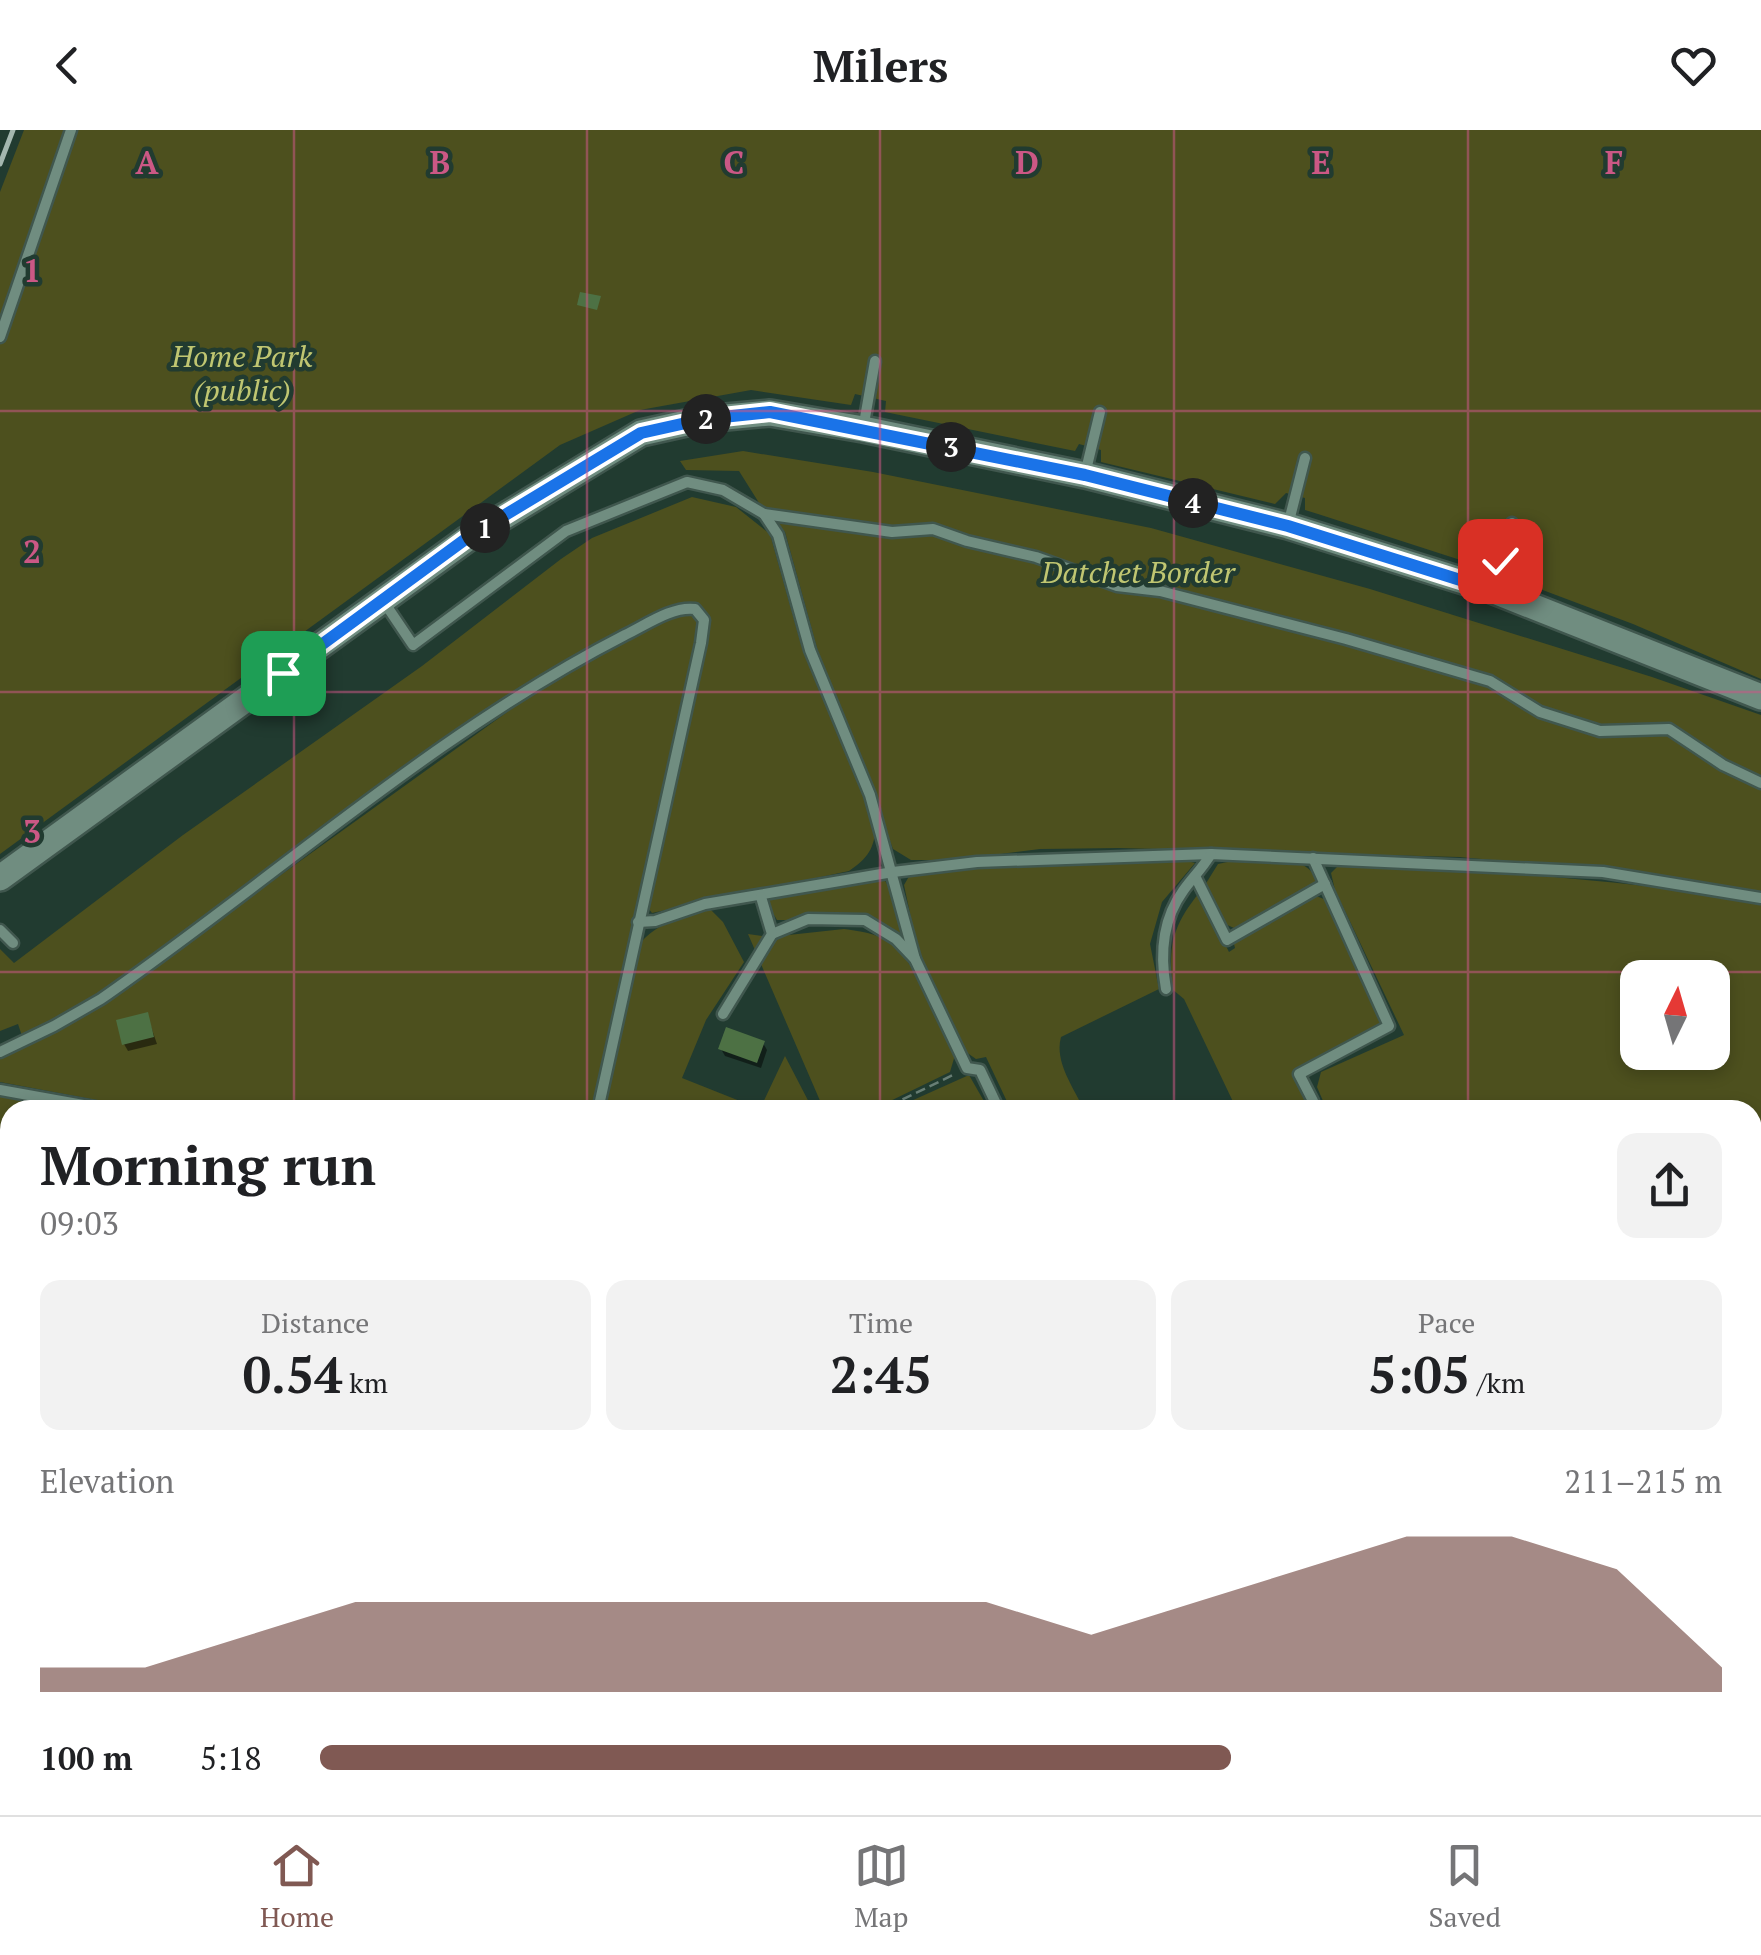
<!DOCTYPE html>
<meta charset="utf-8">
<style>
:root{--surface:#fff;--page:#f2f2f2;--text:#202124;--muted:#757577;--line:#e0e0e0;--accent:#805953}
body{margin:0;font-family:"PT Serif",serif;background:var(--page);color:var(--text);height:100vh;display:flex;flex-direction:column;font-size:38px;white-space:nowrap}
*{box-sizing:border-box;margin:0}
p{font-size:32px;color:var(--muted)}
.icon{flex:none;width:55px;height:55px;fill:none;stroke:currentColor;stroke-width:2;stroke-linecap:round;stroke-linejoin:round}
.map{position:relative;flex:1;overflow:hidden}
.panel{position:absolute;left:0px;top:970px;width:1762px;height:715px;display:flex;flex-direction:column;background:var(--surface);border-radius:30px 30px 0 0;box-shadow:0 5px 15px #0003}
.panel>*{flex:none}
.needle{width:65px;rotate:5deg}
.fabs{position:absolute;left:1620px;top:830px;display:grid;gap:20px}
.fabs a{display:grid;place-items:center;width:110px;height:110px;border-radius:20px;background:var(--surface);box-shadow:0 5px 15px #0003;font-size:50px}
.pin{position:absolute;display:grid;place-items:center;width:85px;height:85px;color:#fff;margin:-42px;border-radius:20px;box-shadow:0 5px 15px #0006}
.km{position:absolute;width:50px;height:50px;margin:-25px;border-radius:50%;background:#222;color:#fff;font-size:28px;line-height:50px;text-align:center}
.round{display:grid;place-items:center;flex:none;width:105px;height:105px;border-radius:20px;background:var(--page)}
.overview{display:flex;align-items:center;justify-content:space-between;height:170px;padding:0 40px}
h1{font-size:55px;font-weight:700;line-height:75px}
.metrics{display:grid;grid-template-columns:repeat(3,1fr);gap:15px;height:170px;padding:10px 40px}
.metrics div{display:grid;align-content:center;border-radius:20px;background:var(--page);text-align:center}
.metrics b{font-size:50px;font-weight:700}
.metrics small{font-size:28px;font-weight:400}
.metrics p{font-size:28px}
.chart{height:280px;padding:20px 40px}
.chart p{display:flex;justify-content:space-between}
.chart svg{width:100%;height:180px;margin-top:10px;fill:var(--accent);opacity:.7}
ul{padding:0 40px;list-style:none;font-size:32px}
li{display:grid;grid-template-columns:160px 120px 1fr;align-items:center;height:75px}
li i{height:25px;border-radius:12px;background:var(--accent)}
header{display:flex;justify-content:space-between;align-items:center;height:130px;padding:0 40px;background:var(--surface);font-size:45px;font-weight:700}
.dock{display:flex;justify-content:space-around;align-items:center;height:140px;border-top:2px solid var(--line);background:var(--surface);font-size:28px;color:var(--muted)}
.dock a{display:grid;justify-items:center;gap:5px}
.dock .selected{color:var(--accent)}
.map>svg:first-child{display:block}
</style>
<header><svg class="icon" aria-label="back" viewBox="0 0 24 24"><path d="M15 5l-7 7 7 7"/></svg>Milers<svg class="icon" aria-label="heart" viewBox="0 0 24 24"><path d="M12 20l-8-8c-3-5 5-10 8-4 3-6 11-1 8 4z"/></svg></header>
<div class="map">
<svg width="1761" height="1685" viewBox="0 0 1761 1685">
<rect width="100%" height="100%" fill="#213b30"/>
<g fill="#4d501e" fill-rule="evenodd">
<polygon points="24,0 1761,0 1761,549 1633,494 1508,447 1507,433 1489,427 1482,437 1318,384 1305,380 1305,368 1286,363 1275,374 1101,332 1101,320 1079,314 1075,321 885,282 886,271 855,264 851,275 751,260 640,280 560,315 0,724 0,62"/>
<polygon points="743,321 873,342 1151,398 1370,459 1652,547 1761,585 1761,762 1636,743 1459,727 1119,718 1040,719 953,730 911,730 893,719 817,518 785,402 761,376 739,341 686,340 680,331"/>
<path d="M692 367 736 377 770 404 801 514 876 696C874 719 868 728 849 741L652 783 645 774 708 498 685 475 543 547 120 852 61 889 22 906 18 894 0 901V819L14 833 183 705 422 536 561 429 592 408Z"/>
<polygon points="679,483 694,485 698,494 697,509 591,980 150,980 0,952 0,926 60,899 143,844 542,557"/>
<path d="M1051 730H1184L1195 733 1162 772 1150 814 1159 859 1061 907C1054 932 1074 958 1084 980H1011L986 927 976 929 966 922 919 826 904 755 911 743Z"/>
<path d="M1232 731C1259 731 1304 721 1316 749L1311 760 1234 798 1225 794 1205 755 1218 734Z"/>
<path d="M1339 735C1480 740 1621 749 1761 772V1215L1753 1221 1752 980H1322L1326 978 1317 957 1321 942 1404 905 1335 760 1331 743ZM1638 848H1712V922H1638Z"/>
<polygon points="883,747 893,765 903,806 858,790 777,790 768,775 773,764"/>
<path d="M1199 763 1229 822 1235 818 1233 810 1316 766 1329 771 1382 893 1378 904 1294 942 1311 980H1237L1184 869 1172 859C1169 816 1171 798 1199 763Z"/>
<path d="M710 779 723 792 744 832 706 890 682 948 760 979 785 926 813 980H601L636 819C650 796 684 784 710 779Z"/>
<path d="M844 799C859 801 877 803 890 813 919 835 939 892 955 925L950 942 882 975 883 980H824L748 804 770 807Z"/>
<polygon points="969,945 989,980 891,980"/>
<polygon points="0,966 76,980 10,980 10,1050 0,1048"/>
<polygon points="0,1125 10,1128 10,1211 0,1209"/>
<polygon points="1753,1449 1761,1460 1761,1685 1380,1685 1342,1675 1752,1675"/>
<polygon points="0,1505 10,1507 10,1618 0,1616"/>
<polygon points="315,1675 411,1675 418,1681 417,1685 312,1685"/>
<polygon points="605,1675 809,1675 825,1685 612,1685 613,1681 604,1678"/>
<path d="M838 1675H1079L1087 1685H917L902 1680C884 1685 854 1685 838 1675Z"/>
<polygon points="1198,1675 1310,1675 1348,1685 1203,1685"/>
</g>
<g fill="#0007">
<polygon points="147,885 157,914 128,921 124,914"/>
<polygon points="763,913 767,920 761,938 725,926 721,919"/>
<polygon points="0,1360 10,1362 10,1491 5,1483 0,1484 0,1444 8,1418 0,1416"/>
<polygon points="173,1675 262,1675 258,1685 166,1685"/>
</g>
<g fill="#4d7144">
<polygon points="580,162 601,166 597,180 577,175"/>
<polygon points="148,882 154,907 122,915 116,890"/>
<polygon points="726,897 765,911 757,933 718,919"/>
<polygon points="0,1359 10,1361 10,1479 0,1477 0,1441 6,1413 0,1408"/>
<polygon points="0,1657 10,1659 10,1675 107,1675 154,1685 0,1685"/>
<polygon points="247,1675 243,1685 164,1685 165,1679 171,1675"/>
</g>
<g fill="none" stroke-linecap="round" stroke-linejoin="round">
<defs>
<g id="service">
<polyline points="0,207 71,0"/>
<polyline points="863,299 875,231"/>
<polyline points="1085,344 1100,282"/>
<polyline points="764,384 778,405 810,520 870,665 915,829"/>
<polyline points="1288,395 1305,328"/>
<polyline points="1489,458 1512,393"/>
<polyline points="384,472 413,515 566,401 687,352 723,360 764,384 892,402 933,399 967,411 1036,427 1117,456 1160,461 1346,509 1490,551 1540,582 1600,601 1669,599 1723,635 1761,653"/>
<polyline points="1313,728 1389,896 1299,944 1313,971"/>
<polyline points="1196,748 1227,810 1325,754"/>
<polyline points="638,792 655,791 705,774 893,742 977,732 1211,724 1603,742 1761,768"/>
<polyline points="0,800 13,813"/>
<polyline points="772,804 808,789 865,790 896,809 915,829 967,938 980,940 999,980"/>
<path d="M1166 859C1160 825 1162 790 1183 761 1192 748 1202 739 1211 724"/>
<polyline points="723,884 772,804 761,767"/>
<path d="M0 922 54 896 101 869C275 748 436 602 625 505 646 495 672 476 695 479L704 490 701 513 598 980"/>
<polyline points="0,960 111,980"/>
<polyline points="0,1343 10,1344"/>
<polyline points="1752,1446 1761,1455"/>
<polyline points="0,1496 10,1498"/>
<polyline points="0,1625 10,1627"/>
<polyline points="599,1675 597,1680 602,1685"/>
<polyline points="819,1675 835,1685"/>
<polyline points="1094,1675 1102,1685"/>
<polyline points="1192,1675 1197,1685"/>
<polyline points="1321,1675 1360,1685"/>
</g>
<polyline id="secondary" points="0,748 467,409 641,303 704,289 770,283 863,299 1085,345 1288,396 1489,459 1761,567"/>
</defs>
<use href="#service" stroke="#40574e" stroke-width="15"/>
<use href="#secondary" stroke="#40574e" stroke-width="30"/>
<g stroke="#687e75" stroke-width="2.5" stroke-dasharray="10 5" stroke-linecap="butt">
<polyline points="889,976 953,945"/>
<polyline points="0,1120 10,1122"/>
<polyline points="0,1218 10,1219"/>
<polyline points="1752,1226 1761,1223"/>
<polyline points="0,1259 10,1262"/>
<polyline points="423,1675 444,1675"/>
<polyline points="509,1675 541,1685"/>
<polyline points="571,1675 577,1677 574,1685"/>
<polyline points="881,1675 901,1685"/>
<polyline points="306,1685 309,1675"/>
<polyline points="516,1685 520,1675"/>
<polyline points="560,1685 563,1675"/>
</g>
<use href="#service" stroke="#708d80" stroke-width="10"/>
<use href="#secondary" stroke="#708d80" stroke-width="25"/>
<polyline stroke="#a4b7af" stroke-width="5" points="0,34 13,0"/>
</g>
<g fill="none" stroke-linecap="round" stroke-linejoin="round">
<defs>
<polyline id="route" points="283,543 467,408 641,303 704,289 770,282 1085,345 1288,396 1489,459 1500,431"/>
</defs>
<use href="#route" stroke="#fff" stroke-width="20"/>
<use href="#route" stroke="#1a73e8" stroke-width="12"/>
</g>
<path fill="none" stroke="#cb5885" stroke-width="2.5" stroke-opacity="0.55" d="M294 0V980M587 0V980M880 0V980M1174 0V980M1468 0V980M0 281H1761M0 562H1761M0 842H1761M0 1123H10M1752 1123H1761M0 1404H10M1752 1404H1761M294 1675V1685M587 1675V1685M880 1675V1685M1174 1675V1685M1468 1675V1685"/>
<g text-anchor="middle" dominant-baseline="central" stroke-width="9" stroke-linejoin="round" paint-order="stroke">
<g font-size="30" font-style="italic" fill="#c0c671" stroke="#213b30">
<text x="242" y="226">Home Park<tspan x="242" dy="34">(public)</tspan></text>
<text x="1138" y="442">Datchet Border</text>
</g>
</g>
<g font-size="32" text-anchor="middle" font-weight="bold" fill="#cb5885" stroke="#213b30" stroke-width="9" stroke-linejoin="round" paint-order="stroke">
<text x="147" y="44">A</text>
<text x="440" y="44">B</text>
<text x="734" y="44">C</text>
<text x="1027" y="44">D</text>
<text x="1321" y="44">E</text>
<text x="1614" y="44">F</text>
<text x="32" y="152">1</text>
<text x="32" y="433">2</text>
<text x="32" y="713">3</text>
</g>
</svg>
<div class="fabs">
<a><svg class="needle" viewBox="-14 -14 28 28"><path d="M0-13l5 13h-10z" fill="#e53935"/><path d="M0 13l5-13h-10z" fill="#757577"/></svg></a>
</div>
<div class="pin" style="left:283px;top:543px;background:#1e9e55"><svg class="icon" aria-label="arrive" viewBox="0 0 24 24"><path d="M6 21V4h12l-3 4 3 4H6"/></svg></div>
<div class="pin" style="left:1500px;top:431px;background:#d93025"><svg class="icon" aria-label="check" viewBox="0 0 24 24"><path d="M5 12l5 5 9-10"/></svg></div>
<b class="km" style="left:485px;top:398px">1</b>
<b class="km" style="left:706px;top:289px">2</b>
<b class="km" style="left:951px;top:317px">3</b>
<b class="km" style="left:1193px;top:373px">4</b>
<section class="panel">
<div class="overview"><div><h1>Morning run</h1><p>09:03</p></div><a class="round"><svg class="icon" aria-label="share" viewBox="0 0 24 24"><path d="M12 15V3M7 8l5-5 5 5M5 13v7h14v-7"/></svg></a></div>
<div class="metrics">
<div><p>Distance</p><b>0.54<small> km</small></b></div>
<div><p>Time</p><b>2:45</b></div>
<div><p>Pace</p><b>5:05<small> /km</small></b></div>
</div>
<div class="chart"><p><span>Elevation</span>211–215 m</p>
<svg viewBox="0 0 160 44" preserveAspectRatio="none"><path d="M0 44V38L10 38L20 30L30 22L40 22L50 22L60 22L70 22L80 22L90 22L100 30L110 22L120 14L130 6L140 6L150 14L160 38V44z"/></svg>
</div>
<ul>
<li><b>100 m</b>5:18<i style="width:65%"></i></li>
</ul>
</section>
</div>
<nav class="dock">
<a class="selected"><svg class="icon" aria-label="home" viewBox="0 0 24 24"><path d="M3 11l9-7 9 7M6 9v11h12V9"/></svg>Home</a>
<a><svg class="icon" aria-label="map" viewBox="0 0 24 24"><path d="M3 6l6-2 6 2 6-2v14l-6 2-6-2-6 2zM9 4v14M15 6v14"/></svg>Map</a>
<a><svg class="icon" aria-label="saved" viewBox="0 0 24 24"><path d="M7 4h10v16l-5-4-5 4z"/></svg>Saved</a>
</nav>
